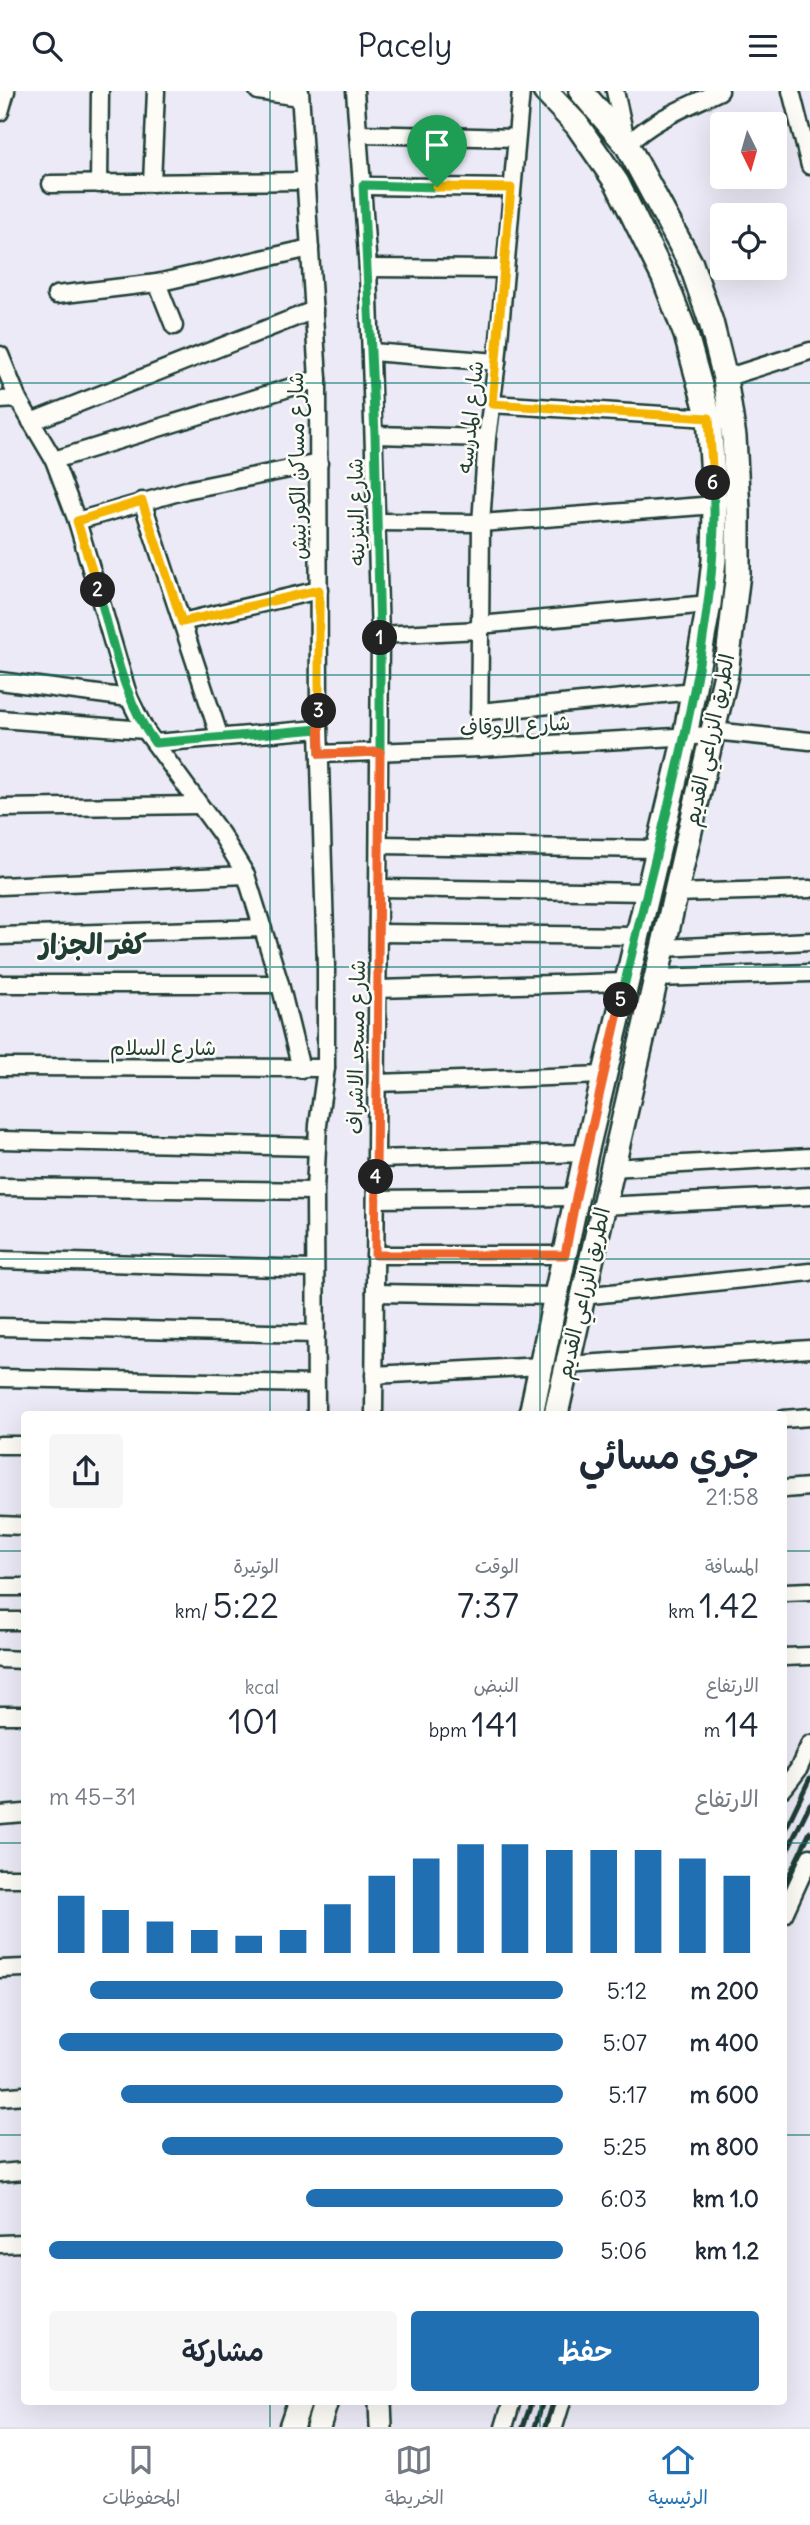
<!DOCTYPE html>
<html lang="ar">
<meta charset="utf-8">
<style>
:root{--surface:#fff;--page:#f6f6f7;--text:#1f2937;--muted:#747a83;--line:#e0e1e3;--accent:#1f6fb2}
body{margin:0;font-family:Delius,"Playpen Sans Arabic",sans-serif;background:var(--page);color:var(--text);direction:rtl;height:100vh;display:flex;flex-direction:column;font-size:26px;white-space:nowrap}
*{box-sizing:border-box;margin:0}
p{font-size:23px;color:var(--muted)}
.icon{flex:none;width:38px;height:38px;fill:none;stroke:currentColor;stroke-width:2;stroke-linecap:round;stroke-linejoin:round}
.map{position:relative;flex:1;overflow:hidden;direction:ltr}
.panel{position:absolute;left:21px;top:1320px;width:766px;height:994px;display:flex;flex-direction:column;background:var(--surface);border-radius:7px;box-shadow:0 7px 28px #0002;direction:rtl}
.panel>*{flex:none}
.needle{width:46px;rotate:175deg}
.controls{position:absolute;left:710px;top:21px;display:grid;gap:14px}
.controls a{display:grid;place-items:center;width:77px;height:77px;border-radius:7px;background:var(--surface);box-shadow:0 7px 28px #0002;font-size:35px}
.pin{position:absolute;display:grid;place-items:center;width:60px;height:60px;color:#fff;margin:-72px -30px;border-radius:50% 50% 50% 0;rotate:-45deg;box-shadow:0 0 7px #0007}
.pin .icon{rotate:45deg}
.km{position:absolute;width:35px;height:35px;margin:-18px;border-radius:50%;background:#222;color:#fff;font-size:19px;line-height:35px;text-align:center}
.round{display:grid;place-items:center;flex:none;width:74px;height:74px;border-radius:7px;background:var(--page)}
.overview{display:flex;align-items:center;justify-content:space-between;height:119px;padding:0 28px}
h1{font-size:38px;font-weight:600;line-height:52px}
.metrics{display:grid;grid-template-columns:repeat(3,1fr);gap:10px;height:119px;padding:7px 28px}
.metrics div{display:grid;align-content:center}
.metrics b{font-size:35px;font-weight:600}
.metrics small{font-size:19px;font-weight:400}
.metrics p{font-size:19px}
.chart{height:196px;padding:14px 28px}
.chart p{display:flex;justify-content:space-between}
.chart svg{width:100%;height:126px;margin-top:7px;stroke:var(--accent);stroke-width:6}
.cta{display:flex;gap:14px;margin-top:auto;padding:14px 28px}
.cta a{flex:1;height:80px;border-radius:7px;background:var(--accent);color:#fff;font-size:28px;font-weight:600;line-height:80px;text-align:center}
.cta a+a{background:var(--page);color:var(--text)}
ul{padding:0 28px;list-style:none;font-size:23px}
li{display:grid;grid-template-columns:112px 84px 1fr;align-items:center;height:52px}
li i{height:18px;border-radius:9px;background:var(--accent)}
header{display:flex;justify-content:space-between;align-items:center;height:91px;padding:0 28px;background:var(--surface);font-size:32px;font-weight:600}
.tab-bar{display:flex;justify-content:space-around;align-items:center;height:98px;border-top:2px solid var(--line);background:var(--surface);font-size:19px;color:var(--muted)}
.tab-bar a{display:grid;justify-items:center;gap:4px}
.tab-bar .current{color:var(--accent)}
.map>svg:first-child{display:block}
</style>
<header><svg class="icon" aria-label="menu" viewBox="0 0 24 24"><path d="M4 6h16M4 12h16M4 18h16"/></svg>Pacely<svg class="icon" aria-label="search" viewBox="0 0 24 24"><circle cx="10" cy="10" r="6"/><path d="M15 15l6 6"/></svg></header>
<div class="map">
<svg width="810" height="2336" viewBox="0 0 810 2336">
<rect width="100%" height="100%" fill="#eceaf6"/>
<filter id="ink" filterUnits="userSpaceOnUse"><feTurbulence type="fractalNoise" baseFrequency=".0143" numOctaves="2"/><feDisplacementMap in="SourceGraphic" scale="14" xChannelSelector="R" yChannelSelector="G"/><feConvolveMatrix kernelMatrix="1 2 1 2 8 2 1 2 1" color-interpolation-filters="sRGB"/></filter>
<g filter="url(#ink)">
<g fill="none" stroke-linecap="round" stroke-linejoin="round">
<defs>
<g id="minor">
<polyline points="258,0 300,6"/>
<polyline points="300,0 318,288 319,638 326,876 326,977 318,1034 315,1100 316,1323"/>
<polyline points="355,0 368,177 380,544 374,1323"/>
<polyline points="615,0 626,49"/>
<polyline points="791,0 810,75"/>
<polyline points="0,21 6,0"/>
<polyline points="359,43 516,47"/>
<path d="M627 54C653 28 687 16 720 0"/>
<polyline points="152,92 156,0"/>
<polyline points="51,93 305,90"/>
<polyline points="99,93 100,0"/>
<polyline points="363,95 511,97"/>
<polyline points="368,177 504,178"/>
<polyline points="157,192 174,235"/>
<polyline points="56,204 157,192 310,157"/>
<polyline points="372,261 497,271"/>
<polyline points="0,264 18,308 54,369 77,430 129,607 145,639 221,743 246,784 280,893 301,978"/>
<polyline points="725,287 810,260"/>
<polyline points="0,309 18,308"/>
<polyline points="492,313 709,327"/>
<polyline points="31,331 314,219"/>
<polyline points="375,344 487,347"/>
<polyline points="54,369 318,288"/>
<polyline points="142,410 220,647"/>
<polyline points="77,430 186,399 319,372"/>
<polyline points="377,431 481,432 715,414"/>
<polyline points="182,531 319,499"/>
<polyline points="479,534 709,513"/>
<polyline points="380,544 479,539"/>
<polyline points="0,590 129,607"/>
<polyline points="479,621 694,600"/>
<polyline points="0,628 145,639"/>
<polyline points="713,640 810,650"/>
<polyline points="155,652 319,638"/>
<polyline points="479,657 481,432 487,347 497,271 521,0"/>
<polyline points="320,663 479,657 712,644"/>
<polyline points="0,717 198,714"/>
<polyline points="380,754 657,758"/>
<polyline points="0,795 246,784"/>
<polyline points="380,797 648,801"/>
<polyline points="675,802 810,798"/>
<polyline points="379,842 636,845"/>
<polyline points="0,845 263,837"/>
<polyline points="663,857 810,850"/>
<polyline points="656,887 810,882"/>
<polyline points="0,893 280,893"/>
<polyline points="378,898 625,891"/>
<polyline points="0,976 326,977"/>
<polyline points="377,992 604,984"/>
<polyline points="0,1049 317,1056"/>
<polyline points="376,1068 586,1062"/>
<polyline points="611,1077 810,1066"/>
<polyline points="0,1096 315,1100"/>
<polyline points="376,1108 576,1106"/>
<polyline points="602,1115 810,1105"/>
<polyline points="375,1164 565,1164"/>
<polyline points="0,1169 314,1178"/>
<polyline points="375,1202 556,1205"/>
<polyline points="582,1205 810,1181"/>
<polyline points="0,1236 316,1243"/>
<polyline points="567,1274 810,1258"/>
<polyline points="374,1284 541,1275"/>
<polyline points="0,1287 315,1293"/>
<polyline points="784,1328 810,1326"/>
<polyline points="0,1354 24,1354"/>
<polyline points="784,1398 810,1396"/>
<polyline points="0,1434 24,1435"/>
<polyline points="0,1496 24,1496"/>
<polyline points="784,1501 810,1500"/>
<polyline points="0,1530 24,1530"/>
<polyline points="784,1566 810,1565"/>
<polyline points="0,1568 24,1569"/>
<polyline points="0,1624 24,1624"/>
<polyline points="784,1697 798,1679 810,1653"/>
<polyline points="0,1724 24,1722"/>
<polyline points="0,1787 24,1787"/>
<polyline points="784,1823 810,1766"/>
<polyline points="0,1878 24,1877"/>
<polyline points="0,2006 24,2004"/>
<polyline points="0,2082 24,2080"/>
<polyline points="0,2153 24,2152"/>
<polyline points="504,2336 512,2310"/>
<polyline points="554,2336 562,2310"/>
</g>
<polyline id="tertiary" points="380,2310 381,2336"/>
<g id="secondary">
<polyline points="531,1323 586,1062 685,646 709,513 714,469 715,414 709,327 686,244 664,187 617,92 577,34 545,0"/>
<polyline points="556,1323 726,583 738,482 738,419 734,346 725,287 711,231 691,173 627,54 581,0"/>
<polyline points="291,2336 300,2310"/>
<polyline points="318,2336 326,2310"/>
</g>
</defs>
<use href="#minor" stroke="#1f3d34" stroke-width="21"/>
<use href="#tertiary" stroke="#1f3d34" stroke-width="26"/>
<use href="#secondary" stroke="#1f3d34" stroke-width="28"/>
<use href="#minor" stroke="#fdfcf7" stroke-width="16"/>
<use href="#tertiary" stroke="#fdfcf7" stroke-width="21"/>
<use href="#secondary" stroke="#fdfcf7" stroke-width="23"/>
<g stroke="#1f3d34" stroke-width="5">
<polyline points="784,1741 810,1687"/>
<polyline points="784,1766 810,1713"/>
<polyline points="784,1795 810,1741"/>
<polyline points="523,2336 532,2310"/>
<polyline points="535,2336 543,2310"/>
<polyline points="546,2336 554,2310"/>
</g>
</g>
</g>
<g fill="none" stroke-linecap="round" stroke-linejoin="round" filter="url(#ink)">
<defs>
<polyline id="split-1" points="380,547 375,344 363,94 437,96"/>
<path id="split-2" d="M98 499C113 550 123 609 155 652L319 638 320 663 380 661V547"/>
<polyline id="split-3" points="98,499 77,430 142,410 182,531 319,499 319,620"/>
<polyline id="split-4" points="319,620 320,663 380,661 376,1086"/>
<polyline id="split-5" points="376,1086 375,1164 565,1164 576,1106 621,909"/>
<path id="split-6" d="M621 909C646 797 679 686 699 572 709 512 717 453 713 392"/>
<polyline id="split-7" points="437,96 511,97 492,313 709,327 713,392"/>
</defs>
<use href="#split-1" stroke="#fff" stroke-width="14"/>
<use href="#split-2" stroke="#fff" stroke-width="14"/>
<use href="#split-3" stroke="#fff" stroke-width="14"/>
<use href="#split-4" stroke="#fff" stroke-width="14"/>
<use href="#split-5" stroke="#fff" stroke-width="14"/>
<use href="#split-6" stroke="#fff" stroke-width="14"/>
<use href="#split-7" stroke="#fff" stroke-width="14"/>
<use href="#split-1" stroke="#22a559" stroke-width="9"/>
<use href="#split-2" stroke="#22a559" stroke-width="9"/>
<use href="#split-3" stroke="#f5b400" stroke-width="9"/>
<use href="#split-4" stroke="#f0652b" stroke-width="9"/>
<use href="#split-5" stroke="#f0652b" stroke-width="9"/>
<use href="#split-6" stroke="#22a559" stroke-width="9"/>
<use href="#split-7" stroke="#f5b400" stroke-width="9"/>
</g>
<path fill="none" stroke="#0f766e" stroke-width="2" stroke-opacity="0.55" d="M270 0V1323M540 0V1323M0 292H810M0 584H810M0 876H810M0 1168H810M0 1460H24M784 1460H810M0 1752H24M784 1752H810M0 2044H24M784 2044H810M270 2310V2336M540 2310V2336"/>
<g text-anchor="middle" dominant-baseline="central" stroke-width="5" stroke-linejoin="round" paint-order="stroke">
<g font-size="21" fill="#1f3d34" stroke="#fdfcf7">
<text transform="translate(470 326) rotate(-84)">شارع المدرسه</text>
<text transform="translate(297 375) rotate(-91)">شارع مساكن الكورنيش</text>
<text transform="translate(356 421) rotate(-91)">شارع البنزينه</text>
<text transform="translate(515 634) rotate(-3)">شارع الاوقاف</text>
<text transform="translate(709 649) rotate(-78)">الطريق الزراعي القديم</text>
<text x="163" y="956">شارع السلام</text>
<text transform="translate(356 956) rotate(-89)">شارع مسجد الاشراف</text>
<text transform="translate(583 1202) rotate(-77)">الطريق الزراعي القديم</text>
</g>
<g font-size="28" font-weight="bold" fill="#1f3d34" stroke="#fdfcf7">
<text x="93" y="853">كفر الجزار</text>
</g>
</g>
</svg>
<div class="controls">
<a><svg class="needle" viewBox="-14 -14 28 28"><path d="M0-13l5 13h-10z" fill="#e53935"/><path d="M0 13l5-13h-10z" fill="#747a83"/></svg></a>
<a><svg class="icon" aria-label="locate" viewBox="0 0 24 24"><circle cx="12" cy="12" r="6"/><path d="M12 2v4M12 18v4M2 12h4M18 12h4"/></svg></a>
</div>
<div class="pin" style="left:437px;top:96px;background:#1e9e55"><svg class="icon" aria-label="arrive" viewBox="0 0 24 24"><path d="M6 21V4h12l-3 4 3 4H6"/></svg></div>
<b class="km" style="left:380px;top:547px">1</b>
<b class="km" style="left:98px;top:499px">2</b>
<b class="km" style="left:319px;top:620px">3</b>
<b class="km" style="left:376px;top:1086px">4</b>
<b class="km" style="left:621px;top:909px">5</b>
<b class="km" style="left:713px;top:392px">6</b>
<section class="panel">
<div class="overview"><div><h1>جري مسائي</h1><p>21:58</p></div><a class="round"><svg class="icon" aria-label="share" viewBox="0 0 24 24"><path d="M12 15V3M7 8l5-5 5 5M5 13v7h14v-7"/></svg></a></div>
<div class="metrics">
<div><p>المسافة</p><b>1.42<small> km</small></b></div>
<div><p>الوقت</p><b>7:37</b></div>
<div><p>الوتيرة</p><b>5:22<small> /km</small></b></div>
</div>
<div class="metrics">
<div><p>الارتفاع</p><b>14<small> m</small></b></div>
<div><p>النبض</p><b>141<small> bpm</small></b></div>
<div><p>kcal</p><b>101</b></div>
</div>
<div class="chart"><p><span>الارتفاع</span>31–45 m</p>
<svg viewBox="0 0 160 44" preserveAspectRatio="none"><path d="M5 44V24M15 44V29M25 44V33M35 44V36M45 44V38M55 44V36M65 44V27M75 44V17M85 44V11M95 44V6M105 44V6M115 44V8M125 44V8M135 44V8M145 44V11M155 44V17"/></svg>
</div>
<ul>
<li><b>200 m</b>5:12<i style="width:92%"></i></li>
<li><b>400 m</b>5:07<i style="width:98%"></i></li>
<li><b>600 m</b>5:17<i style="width:86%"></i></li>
<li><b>800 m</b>5:25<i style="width:78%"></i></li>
<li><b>1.0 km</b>6:03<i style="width:50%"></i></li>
<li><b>1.2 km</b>5:06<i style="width:100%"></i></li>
</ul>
<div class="cta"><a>حفظ</a><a>مشاركة</a></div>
</section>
</div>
<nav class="tab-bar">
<a class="current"><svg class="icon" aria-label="home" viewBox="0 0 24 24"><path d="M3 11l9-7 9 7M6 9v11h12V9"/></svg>الرئيسية</a>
<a><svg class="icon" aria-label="map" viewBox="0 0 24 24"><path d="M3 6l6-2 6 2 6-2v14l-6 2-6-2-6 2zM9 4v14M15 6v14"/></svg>الخريطة</a>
<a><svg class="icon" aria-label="saved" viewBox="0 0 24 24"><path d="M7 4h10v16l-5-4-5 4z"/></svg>المحفوظات</a>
</nav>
